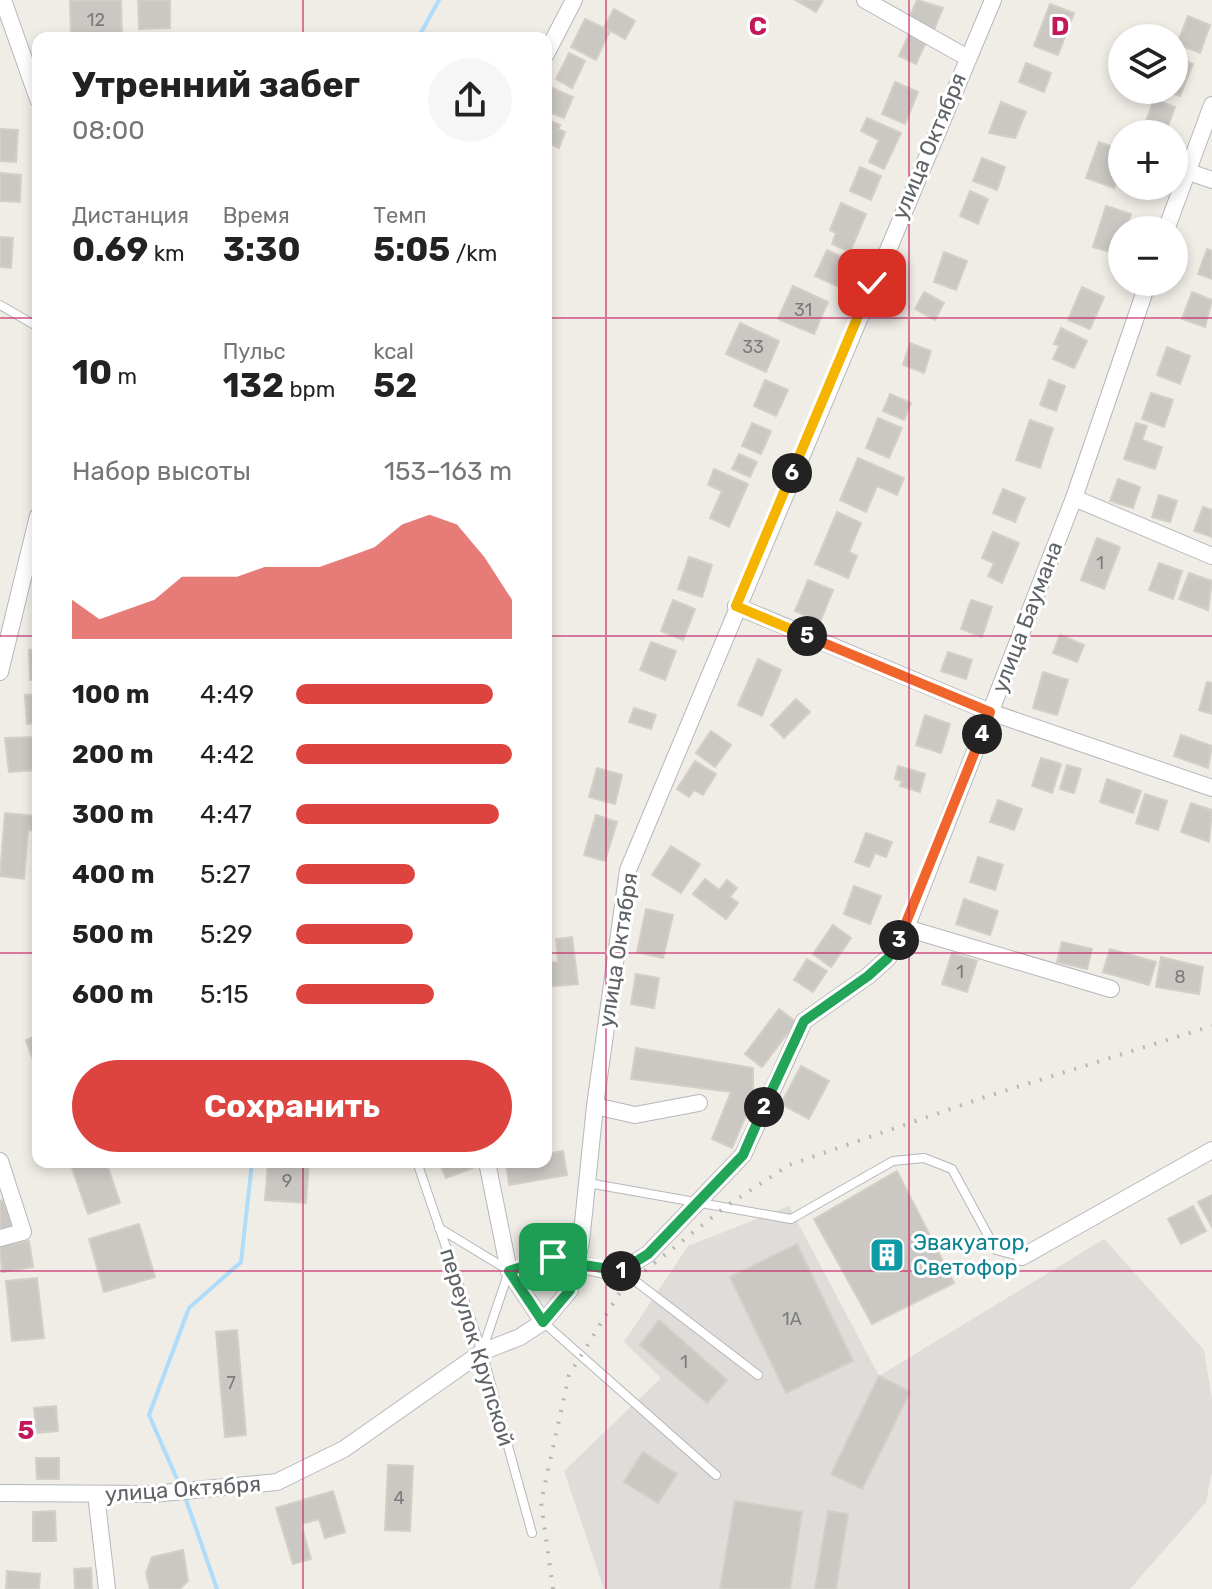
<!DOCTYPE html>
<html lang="ru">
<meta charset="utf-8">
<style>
:root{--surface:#fff;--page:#f6f6f6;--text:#222;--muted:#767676;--accent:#dd4440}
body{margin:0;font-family:Rubik,sans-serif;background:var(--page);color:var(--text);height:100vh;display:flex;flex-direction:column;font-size:30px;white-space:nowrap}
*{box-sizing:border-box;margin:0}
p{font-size:26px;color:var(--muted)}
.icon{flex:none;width:44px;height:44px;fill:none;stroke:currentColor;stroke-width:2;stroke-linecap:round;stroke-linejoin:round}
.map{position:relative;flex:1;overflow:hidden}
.drawer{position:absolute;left:32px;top:32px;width:520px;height:1136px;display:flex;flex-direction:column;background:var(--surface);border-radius:16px;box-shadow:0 4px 12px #0003}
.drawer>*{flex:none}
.buttons{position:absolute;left:1108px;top:24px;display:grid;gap:16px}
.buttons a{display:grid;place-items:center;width:80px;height:80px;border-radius:50%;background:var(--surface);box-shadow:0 4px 12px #0003;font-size:40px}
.pin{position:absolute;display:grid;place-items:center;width:68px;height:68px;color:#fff;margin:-34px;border-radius:16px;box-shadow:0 4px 12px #0006}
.km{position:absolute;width:40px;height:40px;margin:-20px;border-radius:50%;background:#222;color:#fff;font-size:22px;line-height:40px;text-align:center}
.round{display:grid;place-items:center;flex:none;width:84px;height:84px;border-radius:42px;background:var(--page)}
.headline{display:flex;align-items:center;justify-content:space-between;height:136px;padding:0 40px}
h1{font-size:36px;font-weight:700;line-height:60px}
.stats{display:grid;grid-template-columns:repeat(3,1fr);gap:12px;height:136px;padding:8px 40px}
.stats div{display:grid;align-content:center}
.stats b{font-size:34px;font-weight:700}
.stats small{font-size:22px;font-weight:400}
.stats p{font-size:22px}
.chart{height:224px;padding:16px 40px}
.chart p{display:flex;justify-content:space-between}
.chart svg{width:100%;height:144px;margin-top:8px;fill:var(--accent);opacity:.7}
.cta{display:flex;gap:16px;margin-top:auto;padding:16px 40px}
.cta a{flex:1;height:92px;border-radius:48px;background:var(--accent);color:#fff;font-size:32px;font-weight:700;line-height:92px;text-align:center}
ul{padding:0 40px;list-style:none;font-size:26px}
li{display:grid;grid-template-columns:128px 96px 1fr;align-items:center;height:60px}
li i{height:20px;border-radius:10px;background:var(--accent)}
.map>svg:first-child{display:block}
</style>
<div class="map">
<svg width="1212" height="1589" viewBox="0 0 1212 1589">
<rect width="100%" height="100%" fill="#f0ede7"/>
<polygon fill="#dfdcd9" points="789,1206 879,1376 1104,1239 1204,1350 1212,1400 1212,1472 1206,1502 1130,1589 604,1589 564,1471 661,1378 624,1342 688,1246"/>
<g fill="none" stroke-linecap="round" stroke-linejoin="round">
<g stroke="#aedcf9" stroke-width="4">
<polyline points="418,38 439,0"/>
<polyline points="180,1486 149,1415 189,1308 241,1262 252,1162"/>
<polyline points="184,1494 217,1589"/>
</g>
</g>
<g fill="#cbc8c4" stroke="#d4cfc6" stroke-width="2">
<polygon points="121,0 122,38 71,38 70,1"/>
<polygon points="138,0 170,0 170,28 139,29"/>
<polygon points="795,0 823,0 816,12"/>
<polygon points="917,0 943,8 934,30 909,18"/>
<polygon points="1050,4 1074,13 1058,55 1034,46"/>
<polygon points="614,9 635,21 625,39 604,27"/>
<polygon points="1188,16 1210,25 1200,53 1177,44"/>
<polygon points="585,19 610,31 596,60 571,47"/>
<polygon points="909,34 926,42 916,64 899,56"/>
<polygon points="569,53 585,61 572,88 556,79"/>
<polygon points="1174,56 1193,64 1180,96 1164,90 1174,90"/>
<polygon points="1026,63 1051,73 1044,92 1019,82"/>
<polygon points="895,82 918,92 905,124 882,114"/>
<polygon points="548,86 573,97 564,118 546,111"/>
<polygon points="1154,99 1175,107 1165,134 1146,134 1148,128 1144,126"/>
<polygon points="1001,102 1026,112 1015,138 989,133"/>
<polygon points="867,118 901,133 884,169 869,162 879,140 861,131"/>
<polygon points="546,119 560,125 558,129 565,132 559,148 546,142"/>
<polygon points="0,129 18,130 16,162 0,161"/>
<polygon points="1099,142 1122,150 1122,165 1114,188 1086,178"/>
<polygon points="982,158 1005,167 997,190 973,181"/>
<polygon points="860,167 881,176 871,200 850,191"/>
<polygon points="0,173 21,175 20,202 0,201"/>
<polygon points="970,191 988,199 978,224 960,216"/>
<polygon points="841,203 866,214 850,252 832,244 836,233 830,230"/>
<polygon points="1106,206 1131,214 1126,230 1122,230 1118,254 1093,247"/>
<polygon points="0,237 13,238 11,268 0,267"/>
<polygon points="1207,249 1212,251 1212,279 1198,274"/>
<polygon points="827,250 848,260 837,286 815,276"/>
<polygon points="944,252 967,261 956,290 934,282"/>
<polygon points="793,286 828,302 814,334 778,319"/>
<polygon points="1082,287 1104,297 1090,329 1068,320"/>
<polygon points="924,292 944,303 935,320 915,309"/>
<polygon points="1192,292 1212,300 1205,327 1182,319"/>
<polygon points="740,323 779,341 766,372 726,354"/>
<polygon points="1061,328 1087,341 1074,368 1053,359 1059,346 1054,344"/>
<polygon points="910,343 931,351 924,373 903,365"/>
<polygon points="1167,347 1190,356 1180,384 1157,375"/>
<polygon points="765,380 788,390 776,416 754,406"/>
<polygon points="1049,380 1065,386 1056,411 1040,405"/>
<polygon points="1151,393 1173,400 1164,427 1142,419"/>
<polygon points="890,394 911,403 904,420 883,411"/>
<polygon points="878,418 902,428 889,458 866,448"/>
<polygon points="1030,420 1053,428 1040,468 1016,460"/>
<polygon points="752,423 771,431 761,454 742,446"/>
<polygon points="1136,423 1147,426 1142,440 1162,447 1155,469 1124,459"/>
<polygon points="739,454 757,462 750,477 732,469"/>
<polygon points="858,458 904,478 897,495 877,486 866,512 840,500"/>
<polygon points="714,469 748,484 729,527 710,518 722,491 708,485"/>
<polygon points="1118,479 1140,487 1133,508 1110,501"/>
<polygon points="1003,489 1025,498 1015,522 993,513"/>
<polygon points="1159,495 1177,501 1170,522 1152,517"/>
<polygon points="1203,507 1212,510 1212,537 1194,531"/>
<polygon points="837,512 861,523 849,552 857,556 848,578 815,564"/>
<polygon points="993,532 1019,543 1002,583 988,576 994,563 982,558"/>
<polygon points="1097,538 1120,547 1104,589 1081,580"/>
<polygon points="689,557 712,565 702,597 678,589"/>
<polygon points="1159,563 1182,571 1173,599 1149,590"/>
<polygon points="1189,573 1212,581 1208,610 1179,599"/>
<polygon points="808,580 833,590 820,622 795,611"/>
<polygon points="673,600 695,609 683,640 661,631"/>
<polygon points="971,600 992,607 982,637 961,629"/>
<polygon points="1060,635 1084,645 1077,662 1053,653"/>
<polygon points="651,642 676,651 665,680 640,670"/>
<polygon points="38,649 38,679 30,680 29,650"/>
<polygon points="948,652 972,660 966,679 941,671"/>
<polygon points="758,659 781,670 762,716 738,705"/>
<polygon points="1043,672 1068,680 1057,715 1033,708"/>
<polygon points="1207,682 1212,683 1212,714 1199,710"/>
<polygon points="38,694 38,723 27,724 25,695"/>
<polygon points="796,699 810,712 784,738 771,725"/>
<polygon points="634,708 656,715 651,729 629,722"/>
<polygon points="925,715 950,724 941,753 916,745"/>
<polygon points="711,731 731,745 715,767 696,753"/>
<polygon points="1181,735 1212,746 1208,768 1174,756"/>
<polygon points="38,737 38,770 9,772 5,738"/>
<polygon points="1041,758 1061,764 1052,793 1032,786"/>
<polygon points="695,761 716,774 703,795 694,790 689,797 677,789"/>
<polygon points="1067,765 1081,769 1074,793 1060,789"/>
<polygon points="898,766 925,774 920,792 900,786 902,781 895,779"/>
<polygon points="597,768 622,775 615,804 589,797"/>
<polygon points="1107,779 1141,791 1133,813 1100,802"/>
<polygon points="1145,794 1167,801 1158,830 1136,823"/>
<polygon points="998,800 1022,809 1014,830 990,822"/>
<polygon points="1191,803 1212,810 1209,842 1181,832"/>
<polygon points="5,813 36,816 35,831 28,830 24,879 0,876"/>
<polygon points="596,815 617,822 605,861 584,855"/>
<polygon points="866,833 892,842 886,857 875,853 869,867 855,862"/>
<polygon points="671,846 700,864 681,893 652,875"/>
<polygon points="978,857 1003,865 995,890 970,882"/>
<polygon points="705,879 719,890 727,880 737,888 730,897 738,903 726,919 693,894"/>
<polygon points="854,886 881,896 870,924 844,914"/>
<polygon points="964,899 998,911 990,935 956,924"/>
<polygon points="646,909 673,915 663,958 637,952"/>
<polygon points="833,925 851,938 831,967 813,954"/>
<polygon points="572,937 578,984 546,987 546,963 558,962 556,939"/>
<polygon points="1062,942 1092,949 1087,969 1057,962"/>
<polygon points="1110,949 1156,962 1149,985 1103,972"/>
<polygon points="952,953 977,961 967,992 942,984"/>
<polygon points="1161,957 1203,967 1199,994 1156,987"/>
<polygon points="807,959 827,971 813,992 794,980"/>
<polygon points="636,974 659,978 654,1008 631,1004"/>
<polygon points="779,1009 796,1022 762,1067 745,1054"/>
<polygon points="38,1035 38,1074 26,1040"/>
<polygon points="636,1048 753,1068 753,1099 732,1148 712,1139 731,1092 631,1079"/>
<polygon points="801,1066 829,1081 809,1119 781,1104"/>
<polygon points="563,1151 567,1175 509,1185 506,1162 546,1162 546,1154"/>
<polygon points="70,1162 106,1162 120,1203 88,1214"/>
<polygon points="268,1162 309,1162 306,1203 265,1200"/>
<polygon points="439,1162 471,1162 473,1168 446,1178"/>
<polygon points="897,1171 954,1283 872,1324 814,1219"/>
<polygon points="1212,1195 1212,1227 1198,1202"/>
<polygon points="3,1200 13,1227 0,1232 0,1201"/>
<polygon points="1193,1206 1206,1231 1181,1244 1168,1219"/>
<polygon points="139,1224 155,1277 104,1292 89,1239"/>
<polygon points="29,1241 33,1267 2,1272 0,1246"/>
<polygon points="797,1244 853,1361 786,1393 730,1277"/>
<polygon points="37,1278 44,1338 12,1341 6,1281"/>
<polygon points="659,1320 727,1380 707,1403 640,1345"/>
<polygon points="237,1330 246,1435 225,1437 216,1332"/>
<polygon points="879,1376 910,1392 862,1489 831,1474"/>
<polygon points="56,1406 58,1431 37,1433 34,1408"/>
<polygon points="643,1452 677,1474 658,1503 624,1482"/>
<polygon points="36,1458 59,1458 59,1479 37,1479"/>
<polygon points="388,1465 413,1466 410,1531 385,1530"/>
<polygon points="333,1491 345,1532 325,1538 319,1519 301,1524 311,1559 293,1564 276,1508"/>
<polygon points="735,1501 802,1512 790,1589 720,1589"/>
<polygon points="55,1511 56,1541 33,1541 33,1512"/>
<polygon points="828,1511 848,1514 836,1589 815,1589"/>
<polygon points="183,1550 188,1581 180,1589 150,1589 146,1573 152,1557"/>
<polygon points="91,1568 92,1589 75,1589 74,1569"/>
<polygon points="7,1571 40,1574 39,1589 6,1589"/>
</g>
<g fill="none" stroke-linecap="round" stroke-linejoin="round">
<defs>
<g id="lane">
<polyline points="0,305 38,327"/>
<polyline points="417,1162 482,1352 532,1533"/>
<polyline points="588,1183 791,1219 893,1161 924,1158 952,1169 996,1250 1022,1257"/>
<polyline points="439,1228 508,1270"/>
<polyline points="618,1273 634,1280 758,1375"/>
<polyline points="543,1322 716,1475"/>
<polyline points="482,1351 509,1271 553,1257 580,1242"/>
</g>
<g id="street">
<polyline points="3,0 38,99"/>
<polyline points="865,0 966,57"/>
<polyline points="546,54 574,0"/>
<polyline points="1186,171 1212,180"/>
<polyline points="1166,230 1212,105"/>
<polyline points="1074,498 1212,556"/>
<polyline points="736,606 990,712 1212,788"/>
<polyline points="0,672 38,516"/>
<polyline points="906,928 1111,989"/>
<polyline points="595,1106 635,1115 699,1103"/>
<polyline points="0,1161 23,1232 0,1238"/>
<polyline points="487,1162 509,1271 543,1322"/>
<polyline points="1022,1257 1212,1150"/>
<polyline points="577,1264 618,1273 648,1254 743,1155 804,1021 868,976 888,958 906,928 1074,498 1148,282"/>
<polyline points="0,1493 153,1494 277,1482 344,1449 482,1352 520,1337 543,1322 570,1290 581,1242 595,1106 628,870 993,0"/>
<polyline points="96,1494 107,1589"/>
</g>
</defs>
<use href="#lane" stroke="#b4b7bb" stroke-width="10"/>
<use href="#street" stroke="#b4b7bb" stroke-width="18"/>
<use href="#lane" stroke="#fff" stroke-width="8"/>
<use href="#street" stroke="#fff" stroke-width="16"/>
<polyline stroke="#b5b6b6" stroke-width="4" stroke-dasharray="2 10" stroke-linecap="butt" points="553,1589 541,1502 569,1375 622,1289 725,1207 789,1165 982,1098 1212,1026"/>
</g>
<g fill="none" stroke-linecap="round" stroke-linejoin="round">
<defs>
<polyline id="split-1" points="553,1257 509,1271 543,1322 570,1290 577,1264 621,1271"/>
<polyline id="split-2" points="621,1271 648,1254 743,1155 764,1107"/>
<polyline id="split-3" points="764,1107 804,1021 868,976 888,958 899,940"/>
<polyline id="split-4" points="899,940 982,734"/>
<polyline id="split-5" points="807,636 990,712 982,734"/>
<polyline id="split-6" points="792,473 736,606 807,636"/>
<polyline id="split-7" points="792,473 872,283"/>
</defs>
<use href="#split-1" stroke="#fff" stroke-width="16"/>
<use href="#split-2" stroke="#fff" stroke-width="16"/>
<use href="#split-3" stroke="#fff" stroke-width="16"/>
<use href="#split-4" stroke="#fff" stroke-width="16"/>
<use href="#split-5" stroke="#fff" stroke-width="16"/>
<use href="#split-6" stroke="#fff" stroke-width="16"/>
<use href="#split-7" stroke="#fff" stroke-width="16"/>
<use href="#split-1" stroke="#22a559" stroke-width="10"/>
<use href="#split-2" stroke="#22a559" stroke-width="10"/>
<use href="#split-3" stroke="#22a559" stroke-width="10"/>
<use href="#split-4" stroke="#f0652b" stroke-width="10"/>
<use href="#split-5" stroke="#f0652b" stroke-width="10"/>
<use href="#split-6" stroke="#f5b400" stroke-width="10"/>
<use href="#split-7" stroke="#f5b400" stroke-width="10"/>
</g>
<path fill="none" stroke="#c2185b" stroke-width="2" stroke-opacity="0.55" d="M303 0V38M606 0V1589M909 0V1589M0 318H38M546 318H1212M0 636H38M546 636H1212M0 953H38M546 953H1212M303 1162V1589M0 1271H1212"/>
<defs>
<symbol id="building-square" viewBox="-11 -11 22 22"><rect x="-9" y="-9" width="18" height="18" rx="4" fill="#0f9aa8" stroke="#fff"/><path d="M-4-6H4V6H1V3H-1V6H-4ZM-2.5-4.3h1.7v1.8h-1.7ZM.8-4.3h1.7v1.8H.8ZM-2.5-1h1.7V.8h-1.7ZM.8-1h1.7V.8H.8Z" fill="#fff"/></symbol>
</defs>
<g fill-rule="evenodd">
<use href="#building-square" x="867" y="1235" width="40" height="40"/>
</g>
<g text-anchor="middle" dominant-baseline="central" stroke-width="6" stroke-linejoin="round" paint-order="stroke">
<g font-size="18" fill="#7a7c7e">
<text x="96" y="20">12</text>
<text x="803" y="310">31</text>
<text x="753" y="347">33</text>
<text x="1100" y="563">1</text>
<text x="960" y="972">1</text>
<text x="1180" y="977">8</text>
<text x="287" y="1181">9</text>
<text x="792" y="1319">1А</text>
<text x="684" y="1362">1</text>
<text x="231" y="1383">7</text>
<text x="399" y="1498">4</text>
</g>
<g font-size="22" fill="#5f6266" stroke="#fff">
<text transform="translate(929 146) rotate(-67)">улица Октября</text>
<text transform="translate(1027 617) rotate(-69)">улица Баумана</text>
<text transform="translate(618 950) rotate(-81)">улица Октября</text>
<text transform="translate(477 1347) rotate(73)">переулок Крупской</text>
<text transform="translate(183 1489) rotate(-4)">улица Октября</text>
</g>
<g font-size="22" fill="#0d838f" stroke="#fff" text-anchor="start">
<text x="913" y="1242">Эвакуатор,<tspan x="913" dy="25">Светофор</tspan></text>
</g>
</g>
<g font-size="26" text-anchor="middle" font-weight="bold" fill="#c2185b" stroke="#fff" stroke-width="6" stroke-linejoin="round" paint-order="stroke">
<text x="758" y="35">C</text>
<text x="1060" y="35">D</text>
<text x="26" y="1439">5</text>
</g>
</svg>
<div class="buttons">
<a><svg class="icon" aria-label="layers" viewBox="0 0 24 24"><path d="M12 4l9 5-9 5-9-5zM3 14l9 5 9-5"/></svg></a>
<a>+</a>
<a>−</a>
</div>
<div class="pin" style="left:553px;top:1257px;background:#1e9e55"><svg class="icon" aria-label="arrive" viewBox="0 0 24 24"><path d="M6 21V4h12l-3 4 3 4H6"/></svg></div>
<div class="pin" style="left:872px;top:283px;background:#d93025"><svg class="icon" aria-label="check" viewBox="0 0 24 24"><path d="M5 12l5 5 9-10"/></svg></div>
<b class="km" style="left:621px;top:1271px">1</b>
<b class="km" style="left:764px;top:1107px">2</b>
<b class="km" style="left:899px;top:940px">3</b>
<b class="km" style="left:982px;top:734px">4</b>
<b class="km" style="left:807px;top:636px">5</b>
<b class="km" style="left:792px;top:473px">6</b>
<section class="drawer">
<div class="headline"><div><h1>Утренний забег</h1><p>08:00</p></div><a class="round"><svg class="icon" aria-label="share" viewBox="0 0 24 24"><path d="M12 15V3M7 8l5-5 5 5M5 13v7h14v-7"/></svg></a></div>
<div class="stats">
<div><p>Дистанция</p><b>0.69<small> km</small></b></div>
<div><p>Время</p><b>3:30</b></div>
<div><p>Темп</p><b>5:05<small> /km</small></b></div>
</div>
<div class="stats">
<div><b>10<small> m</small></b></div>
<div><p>Пульс</p><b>132<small> bpm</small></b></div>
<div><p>kcal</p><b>52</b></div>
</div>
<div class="chart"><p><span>Набор высоты</span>153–163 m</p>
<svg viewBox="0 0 160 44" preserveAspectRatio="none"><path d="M0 44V32L10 38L20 35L30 32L40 25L50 25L60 25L70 22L80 22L90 22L100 19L110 16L120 9L130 6L140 9L150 19L160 32V44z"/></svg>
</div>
<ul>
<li><b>100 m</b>4:49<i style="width:91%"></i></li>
<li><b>200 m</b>4:42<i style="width:100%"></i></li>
<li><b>300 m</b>4:47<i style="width:94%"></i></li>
<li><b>400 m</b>5:27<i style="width:55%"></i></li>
<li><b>500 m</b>5:29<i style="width:54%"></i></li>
<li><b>600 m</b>5:15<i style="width:64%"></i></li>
</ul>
<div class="cta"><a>Сохранить</a></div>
</section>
</div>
